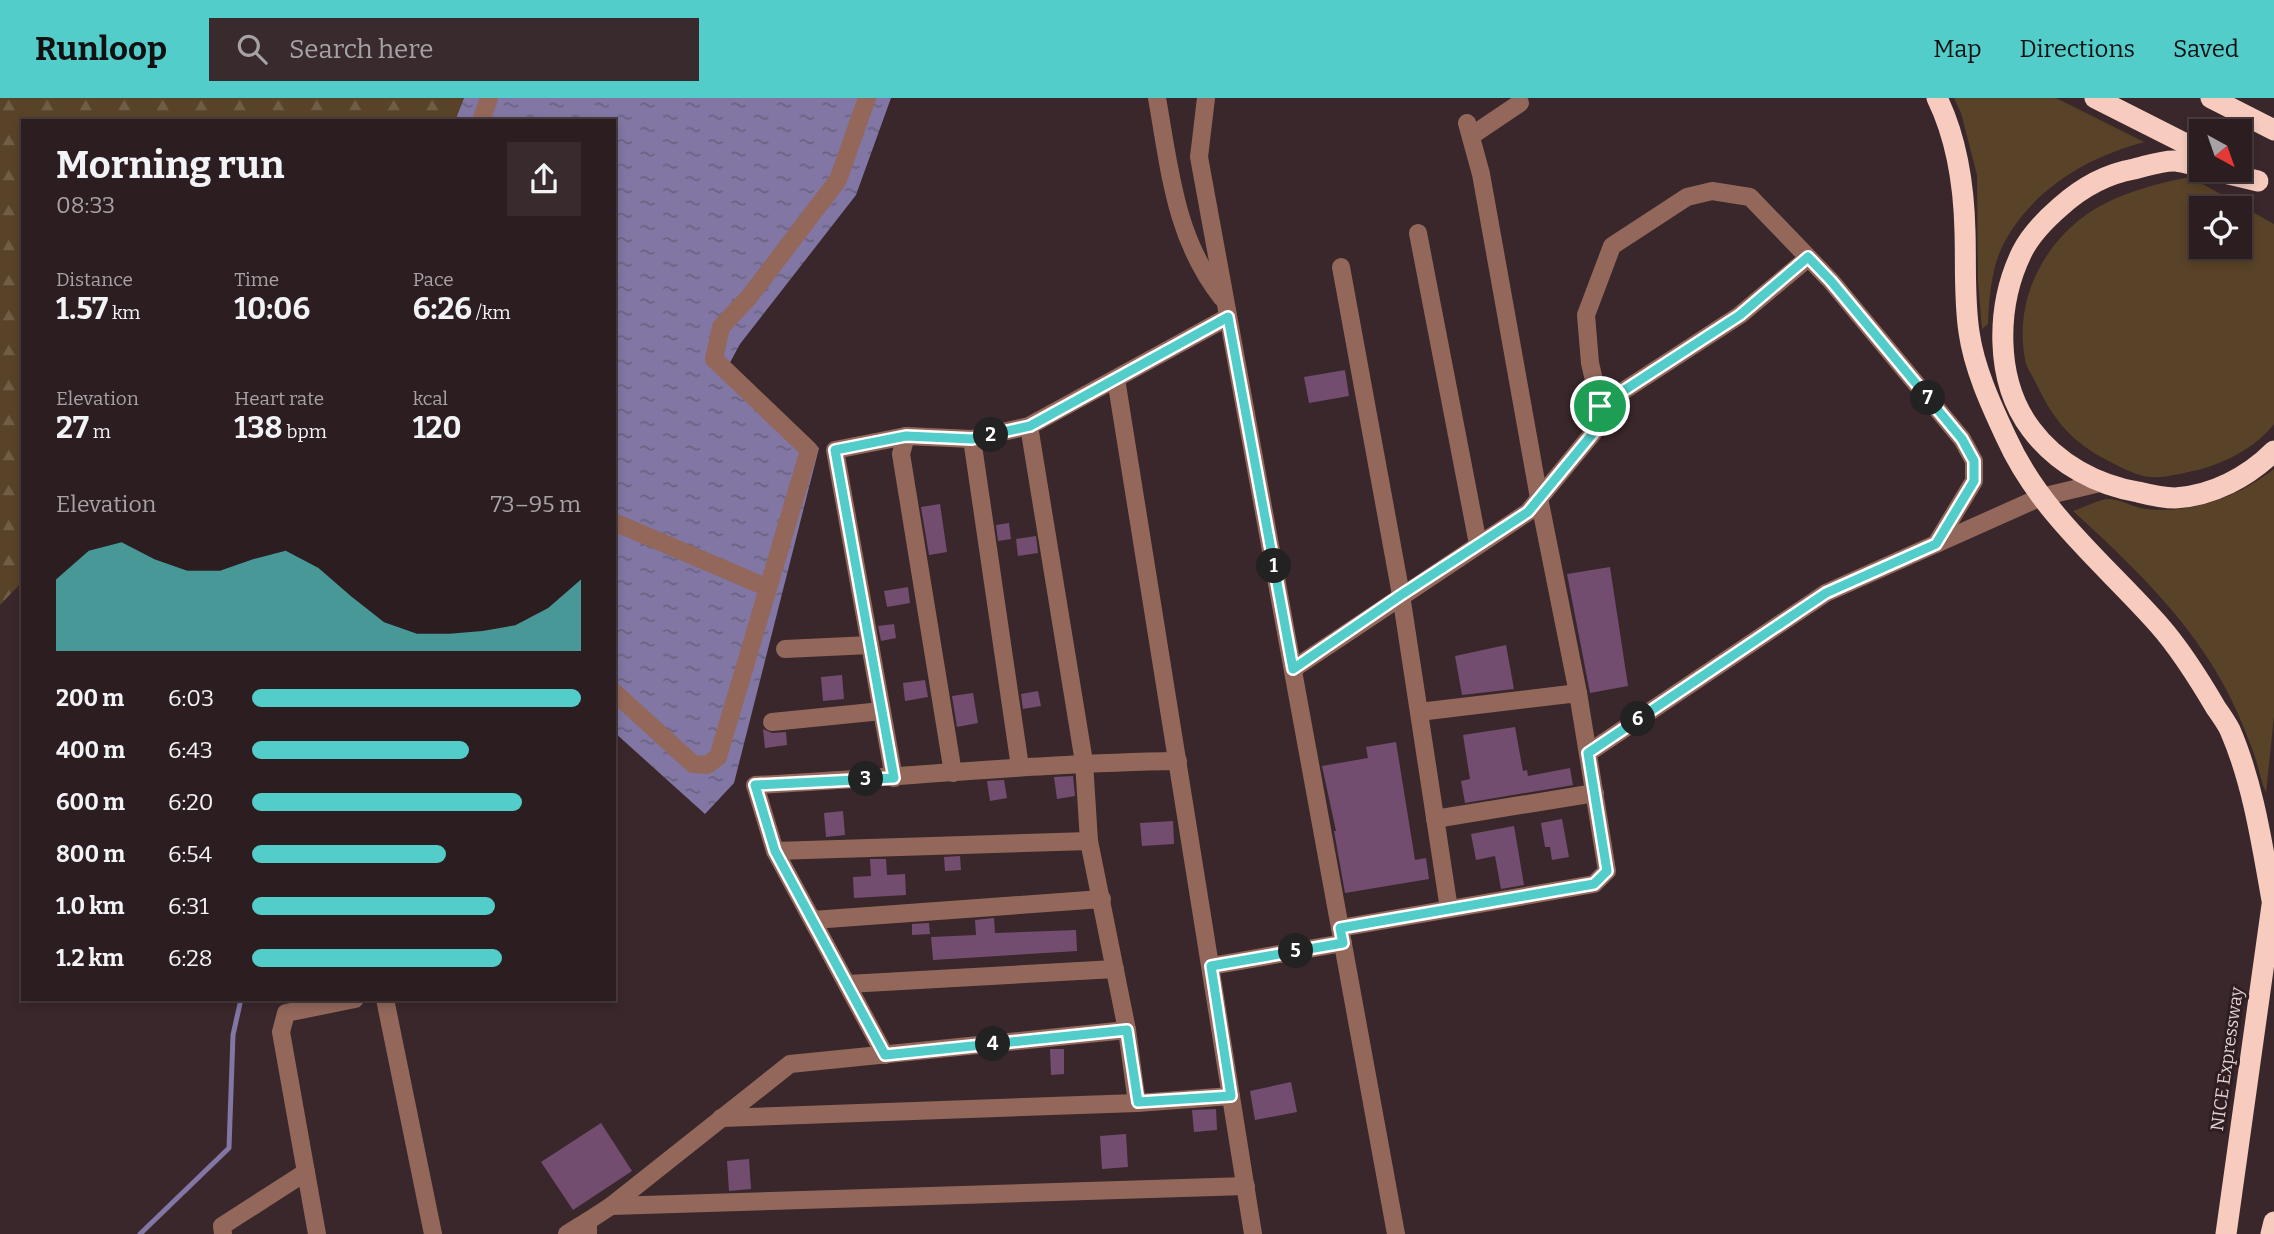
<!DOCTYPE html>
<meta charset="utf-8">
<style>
:root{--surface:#2c1d20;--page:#382a2d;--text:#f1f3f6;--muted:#a6a2a5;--line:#483b3e;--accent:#53cdca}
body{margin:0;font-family:Bitter,serif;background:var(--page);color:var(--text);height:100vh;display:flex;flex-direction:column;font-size:26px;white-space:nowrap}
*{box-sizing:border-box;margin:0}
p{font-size:23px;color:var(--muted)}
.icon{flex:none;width:38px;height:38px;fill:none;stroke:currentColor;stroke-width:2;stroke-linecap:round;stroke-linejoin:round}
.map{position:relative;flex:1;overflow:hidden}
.drawer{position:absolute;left:21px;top:21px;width:595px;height:882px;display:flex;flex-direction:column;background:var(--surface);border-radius:0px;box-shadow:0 4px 10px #0003,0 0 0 2px var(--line)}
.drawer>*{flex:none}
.needle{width:46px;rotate:140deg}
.fabs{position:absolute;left:2189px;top:21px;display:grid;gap:14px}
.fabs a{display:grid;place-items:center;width:63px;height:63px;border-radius:0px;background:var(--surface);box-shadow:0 4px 10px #0003,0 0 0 2px var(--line);font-size:35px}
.pin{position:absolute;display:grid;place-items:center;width:60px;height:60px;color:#fff;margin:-30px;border:4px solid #fff;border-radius:50%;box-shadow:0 2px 7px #0007}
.km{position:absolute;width:35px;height:35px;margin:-18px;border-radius:50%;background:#222;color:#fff;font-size:19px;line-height:35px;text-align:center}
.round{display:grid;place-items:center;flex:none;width:74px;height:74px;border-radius:0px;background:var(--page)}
.headline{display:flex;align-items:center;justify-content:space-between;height:119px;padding:0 35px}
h1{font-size:38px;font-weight:700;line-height:52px}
.metrics{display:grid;grid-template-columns:repeat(3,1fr);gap:10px;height:119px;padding:7px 35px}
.metrics div{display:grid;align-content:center}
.metrics b{font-size:30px;font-weight:700}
.metrics small{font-size:19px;font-weight:400}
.metrics p{font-size:19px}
.chart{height:196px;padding:14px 35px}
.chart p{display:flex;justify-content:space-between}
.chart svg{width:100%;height:126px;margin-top:7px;fill:var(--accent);opacity:.7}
ul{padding:0 35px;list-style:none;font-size:23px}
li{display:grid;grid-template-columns:112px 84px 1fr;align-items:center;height:52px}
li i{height:18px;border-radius:9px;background:var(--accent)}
header{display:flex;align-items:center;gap:42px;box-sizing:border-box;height:98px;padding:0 35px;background:var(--accent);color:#111}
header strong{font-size:33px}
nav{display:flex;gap:38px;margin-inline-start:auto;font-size:24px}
.search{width:490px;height:63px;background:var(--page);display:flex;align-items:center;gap:18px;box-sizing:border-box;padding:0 24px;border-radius:0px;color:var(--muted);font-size:26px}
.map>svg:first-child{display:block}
</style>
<header>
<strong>Runloop</strong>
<div class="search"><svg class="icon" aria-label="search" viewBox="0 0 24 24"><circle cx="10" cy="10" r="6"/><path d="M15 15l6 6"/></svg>Search here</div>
<nav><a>Map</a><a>Directions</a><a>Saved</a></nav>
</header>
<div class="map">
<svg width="2274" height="1136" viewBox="0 0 2274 1136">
<defs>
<pattern id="forest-firs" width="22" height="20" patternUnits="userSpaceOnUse" patternTransform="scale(1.75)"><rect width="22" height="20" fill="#594328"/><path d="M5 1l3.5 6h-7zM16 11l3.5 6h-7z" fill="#705d46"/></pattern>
<pattern id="water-ripples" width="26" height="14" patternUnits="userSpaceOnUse" patternTransform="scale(1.75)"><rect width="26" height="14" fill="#8176a4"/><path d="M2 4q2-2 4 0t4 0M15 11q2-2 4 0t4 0" fill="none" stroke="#6b6381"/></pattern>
</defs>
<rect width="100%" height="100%" fill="#3a272b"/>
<g fill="#594328" fill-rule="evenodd">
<path d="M1954 0H2056L2144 44C2085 60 2028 94 2001 151 1991 174 1989 201 1988 226L1982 231 1978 183 1977 77 1961 15Z"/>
<path d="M2190 79 2274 126V326C2255 350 2227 364 2198 372 2183 375 2166 380 2150 379 2135 378 2115 366 2101 359 2068 340 2052 319 2036 285 2032 277 2026 269 2025 261 2013 198 2048 135 2104 106 2131 92 2160 85 2190 79ZM2240 110V149H2202V110Z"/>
<path d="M2274 371V618L2266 695C2261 683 2259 671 2255 659 2247 636 2237 612 2226 591 2190 522 2130 465 2073 413 2083 410 2099 401 2109 401 2121 401 2134 410 2146 411 2192 416 2238 399 2274 371Z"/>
</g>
<polygon fill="url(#forest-firs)" points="0,0 464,0 455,23 23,23 23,483 0,507"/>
<polygon fill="url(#water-ripples)" points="464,0 891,0 856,97 740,246 726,272 819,350 734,685 705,716 614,634 614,23 455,23"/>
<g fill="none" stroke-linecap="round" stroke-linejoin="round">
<polyline stroke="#8176a4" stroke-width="5" points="140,1136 229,1050 233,937 241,901"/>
</g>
<g fill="#724d6f">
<polygon points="1345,272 1349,298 1309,305 1304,279"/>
<polygon points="940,406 947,454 929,457 921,409"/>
<polygon points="1009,425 1011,441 998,443 996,427"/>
<polygon points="1036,438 1038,455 1018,458 1016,441"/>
<polygon points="1610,469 1628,588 1590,595 1567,476"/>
<polygon points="908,489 910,505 887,509 884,493"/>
<polygon points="894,526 896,540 881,543 878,528"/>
<polygon points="1506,547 1514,591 1462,597 1455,558"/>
<polygon points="842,577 844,601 823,603 821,579"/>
<polygon points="925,582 928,599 905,603 903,585"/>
<polygon points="1038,593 1041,608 1023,611 1021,596"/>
<polygon points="973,595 978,625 957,629 952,598"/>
<polygon points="1515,629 1523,673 1527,672 1528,678 1570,670 1573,687 1465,705 1461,683 1470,681 1463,637"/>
<polygon points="763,631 772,635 786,634 787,647 765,650"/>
<polygon points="1396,644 1415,762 1426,760 1429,781 1345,795 1334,733 1336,733 1322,668 1368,660 1366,649"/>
<polygon points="1073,678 1075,698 1057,701 1054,679"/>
<polygon points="1004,682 1007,700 990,703 987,683"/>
<polygon points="843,713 845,737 826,739 824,715"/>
<polygon points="1562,721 1569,759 1552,762 1550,749 1545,749 1541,725"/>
<polygon points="1173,723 1174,746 1142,748 1140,725"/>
<polygon points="1514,728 1524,787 1501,791 1495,758 1476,762 1471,736"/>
<polygon points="960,758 961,772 945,773 944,759"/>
<polygon points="870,761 886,761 887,777 905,776 906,797 854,800 853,779 871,778"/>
<polygon points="994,820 995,835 1076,832 1077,853 933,862 931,839 976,837 975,822"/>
<polygon points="929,825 930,836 912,837 912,826"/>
<polygon points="1050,951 1064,951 1064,976 1051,977"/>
<polygon points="1291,984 1297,1014 1255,1022 1250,993"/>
<polygon points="1216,1011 1217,1032 1194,1034 1192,1012"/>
<polygon points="601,1025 632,1073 573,1112 541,1064"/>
<polygon points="1126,1036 1128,1069 1102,1071 1100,1038"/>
<polygon points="749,1061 751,1091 729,1093 727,1063"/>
</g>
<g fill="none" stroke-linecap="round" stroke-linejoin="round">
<g stroke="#93685b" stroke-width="18">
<path d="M1157 0C1170 73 1175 140 1222 200"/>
<polyline points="1206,0 1199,59 1396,1136"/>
<polyline points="481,23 489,0"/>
<polyline points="1467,25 1481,76 1539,400 1578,595"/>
<polyline points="1471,38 1520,5"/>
<polyline points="1418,135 1478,446"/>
<polyline points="1341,169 1401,497 1449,811"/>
<polyline points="1116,281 1253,1136"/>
<polyline points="1600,308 1740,217 1808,160"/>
<polyline points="1029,328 1084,664 1089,743"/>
<polyline points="906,338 901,356 953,675"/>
<polyline points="972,341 1020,669"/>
<polyline points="614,424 768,490"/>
<polyline points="785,551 870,547"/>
<polyline points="1293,571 1528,414 1594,334 1600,308 1590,265 1586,217 1612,148 1687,99 1712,93 1750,99 1831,183 1962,341 1974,363 1974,383 1936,446"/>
<polyline points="614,594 693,666 707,667 718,659 809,352 714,261 721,229 749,199 838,82 867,0"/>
<polyline points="772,624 882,613"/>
<polyline points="1588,655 1826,495 2041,399 2100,385"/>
<polyline points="894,680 835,352 906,338 972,341 1029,328 1228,219"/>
<polyline points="1435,721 1595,695"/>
<polyline points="775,753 1089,743 1127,932 1137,1005"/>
<polyline points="813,822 1102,801"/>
<polyline points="1340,830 1594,786 1607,773 1578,595 1419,614"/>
<polyline points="1211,868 1343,845"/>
<polyline points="848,886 1115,871"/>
<polyline points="385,901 433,1136"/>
<path d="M885 957 775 753 755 687C896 680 1037 665 1178 663"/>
<polyline points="721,1020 1137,1005 1231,998"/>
<polyline points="611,1108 1246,1088"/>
<polyline points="588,1123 611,1108 790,966 1127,932"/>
<polyline points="223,1136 222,1128 306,1074"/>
<polyline points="317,1136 281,934 286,915 355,901"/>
<polyline points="567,1136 588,1123 588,1136"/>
</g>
<g stroke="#f7ccbf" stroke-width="21">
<path d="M1937 0C1957 41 1964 88 1965 134 1966 167 1964 201 1969 234 1974 270 1991 307 2006 339 2040 415 2105 466 2159 527 2181 552 2199 581 2216 610 2221 617 2226 624 2230 632 2253 685 2262 746 2272 802"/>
<polyline points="2095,0 2202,54"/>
<polyline points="2211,0 2274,32"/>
<path d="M2202 69C2193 67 2184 64 2176 63 2163 62 2147 68 2134 71 2106 76 2081 90 2060 109 2045 122 2031 136 2022 154 1996 207 1994 282 2031 331 2057 366 2097 387 2138 394 2150 397 2163 400 2175 400 2212 398 2248 379 2274 353"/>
<polyline points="2212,72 2258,83"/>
<polyline points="2226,1136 2274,793"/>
<polyline points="2271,1136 2274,1124"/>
</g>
</g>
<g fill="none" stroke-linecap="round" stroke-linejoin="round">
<defs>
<polygon id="route" points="1808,159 1831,183 1962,341 1974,363 1974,383 1936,446 1826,495 1588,655 1607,773 1594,786 1340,830 1343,845 1211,868 1231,998 1138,1004 1127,932 885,957 775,753 755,687 894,680 835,352 906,338 972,341 1030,328 1228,219 1293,571 1401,497 1528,414 1594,334 1600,308 1740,217"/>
</defs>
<use href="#route" stroke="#fff" stroke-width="14"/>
<use href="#route" stroke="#53cdca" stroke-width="9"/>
</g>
<g text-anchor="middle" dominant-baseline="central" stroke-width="6" stroke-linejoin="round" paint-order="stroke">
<g font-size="18" fill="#ded1d4" stroke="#2f1d21">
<text transform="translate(2227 961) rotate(-82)">NICE Expressway</text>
</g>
</g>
</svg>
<div class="fabs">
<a><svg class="needle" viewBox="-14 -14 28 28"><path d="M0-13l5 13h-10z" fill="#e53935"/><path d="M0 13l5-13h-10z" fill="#a6a2a5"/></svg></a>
<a><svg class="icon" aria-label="locate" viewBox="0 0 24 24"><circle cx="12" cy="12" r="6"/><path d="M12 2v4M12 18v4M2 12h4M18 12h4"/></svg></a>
</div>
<div class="pin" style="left:1600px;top:308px;background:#1e9e55"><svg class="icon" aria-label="arrive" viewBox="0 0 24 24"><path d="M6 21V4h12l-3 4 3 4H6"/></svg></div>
<b class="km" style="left:1274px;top:468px">1</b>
<b class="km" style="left:991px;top:337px">2</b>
<b class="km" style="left:866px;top:681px">3</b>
<b class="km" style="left:993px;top:946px">4</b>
<b class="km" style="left:1296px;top:853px">5</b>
<b class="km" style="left:1638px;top:621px">6</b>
<b class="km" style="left:1928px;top:300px">7</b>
<section class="drawer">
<div class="headline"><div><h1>Morning run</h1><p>08:33</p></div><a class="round"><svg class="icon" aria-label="share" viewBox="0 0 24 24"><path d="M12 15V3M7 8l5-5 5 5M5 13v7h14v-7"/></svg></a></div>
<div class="metrics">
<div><p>Distance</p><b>1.57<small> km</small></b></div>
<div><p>Time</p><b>10:06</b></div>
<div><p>Pace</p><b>6:26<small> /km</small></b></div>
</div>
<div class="metrics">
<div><p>Elevation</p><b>27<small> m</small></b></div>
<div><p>Heart rate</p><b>138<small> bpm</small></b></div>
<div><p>kcal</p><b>120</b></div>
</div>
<div class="chart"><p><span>Elevation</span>73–95 m</p>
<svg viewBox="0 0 160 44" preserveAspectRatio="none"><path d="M0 44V19L10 9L20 6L30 12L40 16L50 16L60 12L70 9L80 15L90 25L100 34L110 38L120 38L130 37L140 35L150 29L160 19V44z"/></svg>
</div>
<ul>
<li><b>200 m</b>6:03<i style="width:100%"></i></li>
<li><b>400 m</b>6:43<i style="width:66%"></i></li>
<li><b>600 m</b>6:20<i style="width:82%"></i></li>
<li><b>800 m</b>6:54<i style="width:59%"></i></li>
<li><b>1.0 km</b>6:31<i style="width:74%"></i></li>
<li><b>1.2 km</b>6:28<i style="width:76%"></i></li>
</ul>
</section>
</div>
